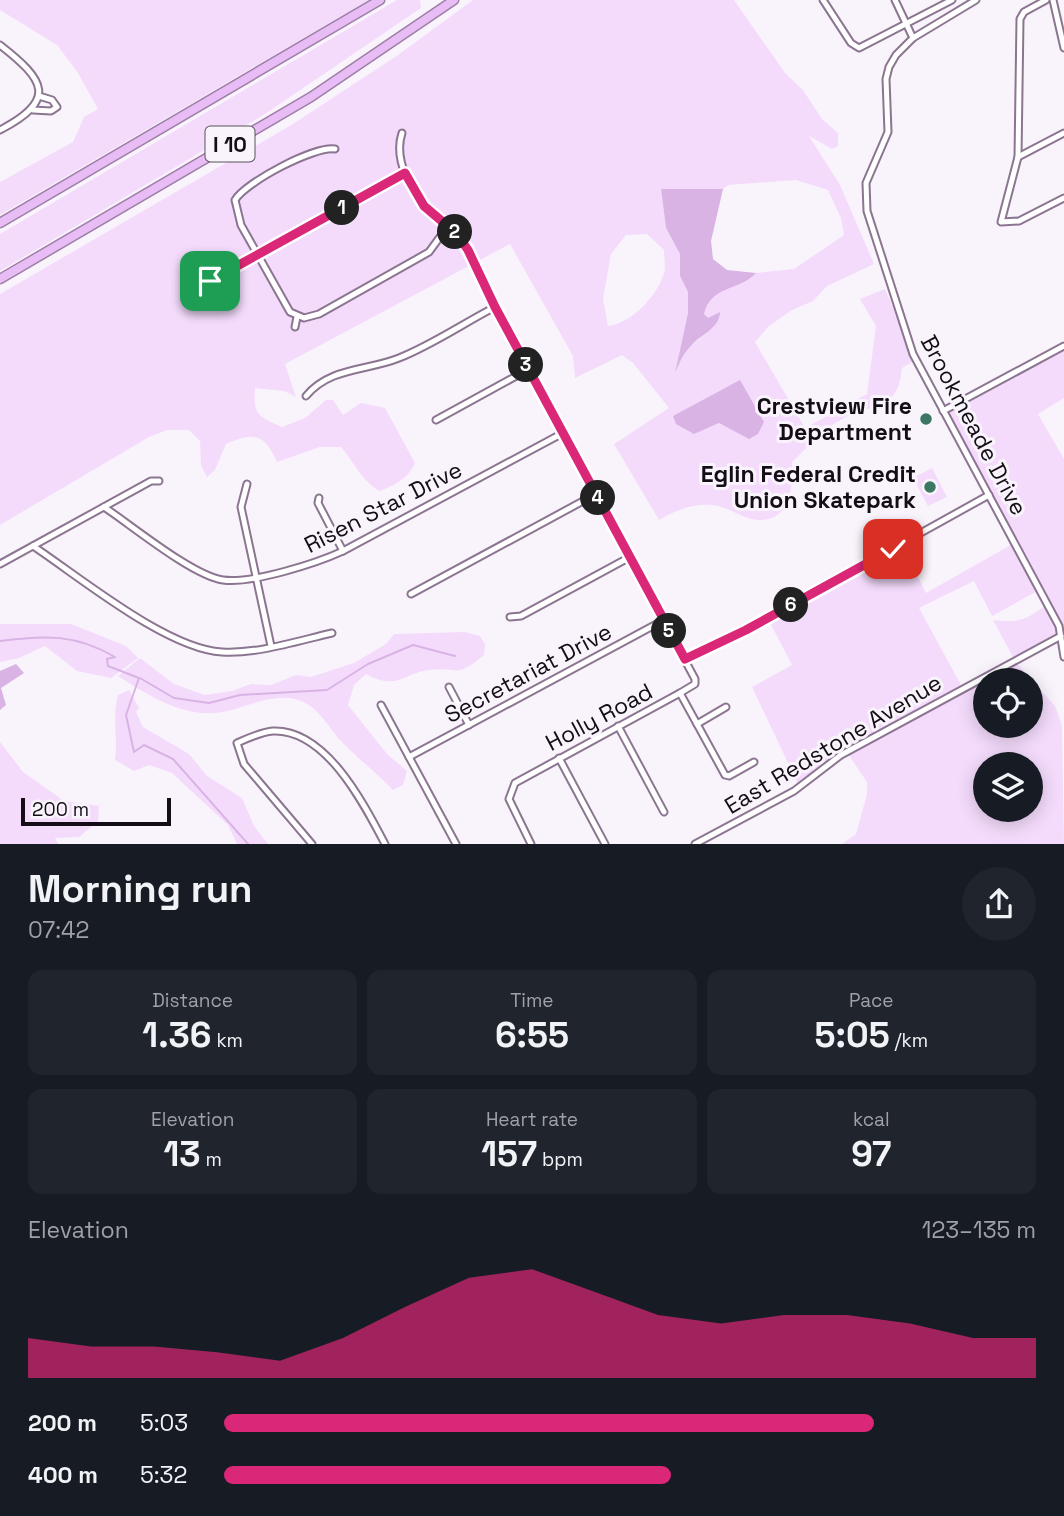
<!DOCTYPE html>
<meta charset="utf-8">
<style>
:root{--surface:#171b24;--page:#20242c;--text:#f1f3f6;--muted:#9ea1a6;--accent:#db2777}
body{margin:0;font-family:"Space Grotesk",sans-serif;background:var(--page);color:var(--text);height:100vh;display:flex;flex-direction:column;font-size:26px;white-space:nowrap}
*{box-sizing:border-box;margin:0}
p{font-size:23px;color:var(--muted)}
.icon{flex:none;width:38px;height:38px;fill:none;stroke:currentColor;stroke-width:2;stroke-linecap:round;stroke-linejoin:round}
.map{position:relative;height:844px;overflow:hidden}
.side{display:flex;flex-direction:column;background:var(--surface);flex:1}
.side>*{flex:none}
.buttons{position:absolute;left:973px;top:668px;display:grid;gap:14px}
.buttons a{display:grid;place-items:center;width:70px;height:70px;border-radius:50%;background:var(--surface);box-shadow:0 4px 18px #0003;font-size:35px}
.scale{position:absolute;left:21px;bottom:18px;width:150px;box-sizing:border-box;padding-left:7px;border:4px solid #140c16;border-top:0;font-size:19px;line-height:24px;white-space:nowrap;color:#140c16;-webkit-text-stroke:5px #f9f4fb;paint-order:stroke}
.pin{position:absolute;display:grid;place-items:center;width:60px;height:60px;color:#fff;margin:-30px;border-radius:14px;box-shadow:0 4px 10px #0006}
.km{position:absolute;width:35px;height:35px;margin:-18px;border-radius:50%;background:#222;color:#fff;font-size:19px;line-height:35px;text-align:center}
.round{display:grid;place-items:center;flex:none;width:74px;height:74px;border-radius:37px;background:var(--page)}
.overview{display:flex;align-items:center;justify-content:space-between;height:119px;padding:0 28px}
h1{font-size:38px;font-weight:700;line-height:52px}
.stats{display:grid;grid-template-columns:repeat(3,1fr);gap:10px;height:119px;padding:7px 28px}
.stats div{display:grid;align-content:center;border-radius:14px;background:var(--page);text-align:center}
.stats b{font-size:35px;font-weight:700}
.stats small{font-size:19px;font-weight:400}
.stats p{font-size:19px}
.chart{height:196px;padding:14px 28px}
.chart p{display:flex;justify-content:space-between}
.chart svg{width:100%;height:126px;margin-top:7px;fill:var(--accent);opacity:.7}
ul{padding:0 28px;list-style:none;font-size:23px}
li{display:grid;grid-template-columns:112px 84px 1fr;align-items:center;height:52px}
li i{height:18px;border-radius:9px;background:var(--accent)}
.map>svg:first-child{display:block}
</style>
<div class="map">
<svg width="1064" height="844" viewBox="0 0 1064 844">
<rect width="100%" height="100%" fill="#f9f4fb"/>
<g fill="#f4dbfc" fill-rule="evenodd">
<polygon points="0,0 369,0 0,215 0,182 73,142 84,117 98,109 78,73 57,45 0,10"/>
<polygon points="397,0 420,0 421,8 262,116 0,271 0,234"/>
<path d="M473 0H734L785 73 803 90 822 119 838 133V146L832 149 809 136 840 185 874 264 827 286 813 301 792 310 769 326 755 342 805 428 867 394 876 326 860 299 885 289 916 360 902 368C898 412 873 403 842 419 823 429 807 448 792 462 793 485 792 521 758 520 742 519 728 506 711 505 692 503 675 511 659 520L614 444 669 408 633 363 622 355 575 378 573 356 510 244 285 364 296 397 284 391 255 388C253 415 258 416 282 427L305 418 326 400H333L343 415 361 403 385 408 415 463C408 479 396 484 380 491 363 483 354 462 341 447H320L277 462C264 433 254 432 226 444L215 470 207 477 201 465 200 441 189 430H167L149 437 0 525V294L293 124 398 55ZM796 180 828 190 841 218 844 235 794 269 756 273C740 291 711 285 704 314L714 327 689 347 676 369 688 313V292L680 276V254L666 228 661 189H723L728 185ZM647 234 664 250C664 257 666 267 664 273 658 296 630 324 608 326L603 299 611 254 626 235ZM740 381 764 422 758 434H741L719 423 694 433Z"/>
<path d="M1064 347V398L1038 414 1064 459V632L1013 657 993 620C1021 623 1026 620 1049 603L1041 589 992 616 974 581 919 608 961 685 827 760 798 784 752 687 792 665 768 619 903 547 926 593 1016 542 947 411Z"/>
<polygon points="932,468 947,497 928,506 913,478"/>
<polygon points="0,624 71,624 126,646 138,658 111,678 77,671 45,646 19,658 0,662"/>
<path d="M465 632 480 636 485 644 484 655C454 680 458 666 429 670 401 674 398 691 366 674L354 685 348 705 387 754 407 771 403 785 393 790C377 773 358 759 342 742 328 728 318 704 295 699 272 694 249 706 227 711 187 721 150 696 118 676L140 658 174 684 205 695 232 691 251 684 271 685 296 675 311 677 354 663 386 644 394 634Z"/>
<path d="M1016 662 1055 706 1062 725 1064 844H842L856 834 867 794V782L848 754ZM985 681H1031V726H985ZM985 765H1031V810H985Z"/>
<path d="M129 690 139 708 136 712 143 727 189 754 207 776 242 798 254 826 268 844H237L228 825 172 773 149 765 134 771 115 760C118 737 112 717 118 695Z"/>
<polygon points="0,742 23,772 64,801 99,806 98,821 79,837 55,838 58,844 0,844"/>
</g>
<g fill="#d9b3e4">
<path d="M661 189H723L711 241 713 259 727 270 756 273C740 291 711 285 704 314L708 318 720 312C719 330 700 334 690 347 683 354 679 364 675 373L688 313V292L680 276V254L666 228Z"/>
<polygon points="740,380 764,422 758,434 749,439 719,423 694,434 676,424 673,416"/>
<polygon points="16,664 24,673 1,688 6,705 0,710 0,671"/>
</g>
<g fill="none" stroke-linecap="round" stroke-linejoin="round">
<g stroke="#d9b3e4" stroke-width="2">
<path d="M0 641C45 635 76 634 115 657L107 659 108 666 139 678 126 715 134 752 144 745 173 759 248 844"/>
<polyline points="140,678 174,698 209,703 240,695 327,690 368,664 413,645 455,656"/>
</g>
<defs>
<g id="minor">
<polyline points="823,0 851,43 859,48 952,0"/>
<polyline points="895,0 913,38"/>
<polyline points="976,0 913,38 896,55 889,67 886,79 888,132 866,183 867,211 913,354 1059,626 1064,657"/>
<polyline points="1046,0 1024,12 1020,19 1018,157 1001,222 1019,221 1064,198"/>
<polyline points="1053,0 1064,48"/>
<path d="M0 45C45 80 58 100 0 130"/>
<polyline points="33,110 51,111 57,107 52,100 39,96"/>
<path d="M402 133C393 160 412 196 432 215 440 222 450 227 457 235 475 255 485 282 495 307L695 679V684L680 693 515 783 509 799 531 844"/>
<path d="M335 149C314 146 246 182 235 200L241 225 290 312 304 318 319 314 429 252 448 226"/>
<polyline points="1018,157 1064,133"/>
<polyline points="210,281 405,173"/>
<polyline points="295,327 297,317"/>
<path d="M306 396C330 367 367 371 399 358 432 345 464 323 495 307"/>
<polyline points="943,411 1064,346"/>
<polyline points="436,420 529,369"/>
<polyline points="247,484 241,507 271,646"/>
<polyline points="319,498 318,503 343,551"/>
<path d="M104 507C131 525 193 576 223 580 252 584 317 563 343 551L563 433"/>
<path d="M33 546C81 578 167 649 222 652 258 654 297 641 332 633"/>
<polyline points="0,564 151,481 159,481"/>
<polyline points="411,594 596,494"/>
<polyline points="510,617 521,616 630,557"/>
<polyline points="685,659 746,630 989,495"/>
<polyline points="449,687 469,725"/>
<polyline points="680,693 725,775 729,776 754,762"/>
<polyline points="381,705 456,844"/>
<polyline points="697,724 726,707"/>
<polyline points="618,726 664,812"/>
<polyline points="409,757 664,620"/>
<polyline points="559,758 605,844"/>
<path d="M312 844 244 764 237 743C248 738 261 732 273 731 326 729 364 804 385 844"/>
<polyline points="695,844 794,791 841,755 1061,636"/>
</g>
<g id="highway">
<polyline points="0,223 380,0"/>
<polyline points="0,279 311,97 454,0"/>
</g>
</defs>
<use href="#minor" stroke="#8b7591" stroke-width="9"/>
<use href="#highway" stroke="#9e7ea7" stroke-width="11"/>
<use href="#minor" stroke="#fff" stroke-width="5"/>
<use href="#highway" stroke="#e8bcf5" stroke-width="8"/>
</g>
<g fill="none" stroke-linecap="round" stroke-linejoin="round">
<defs>
<polyline id="route" points="210,281 405,173 424,206 457,234 468,250 495,307 685,659 746,630 893,549"/>
</defs>
<use href="#route" stroke="#fff" stroke-width="14"/>
<use href="#route" stroke="#db2777" stroke-width="9"/>
</g>
<g fill="#3b7762" stroke="#f9f4fb" stroke-width="2.5">
<circle cx="926" cy="419" r="7"/>
<circle cx="930" cy="487" r="7"/>
</g>
<g text-anchor="middle" dominant-baseline="central" stroke-width="6" stroke-linejoin="round" paint-order="stroke">
<rect fill="#f9f4fb" stroke="#59525b" stroke-width="2" x="205.5" y="126.5" width="49" height="35" rx="5"/>
<g font-size="21" font-weight="bold" fill="#140c16">
<text x="230" y="144">I 10</text>
</g>
<g font-size="23" font-weight="bold" fill="#140c16" stroke="#f9f4fb" text-anchor="end">
<text x="912" y="406">Crestview Fire<tspan x="912" dy="26">Department</tspan></text>
<text x="916" y="474">Eglin Federal Credit<tspan x="916" dy="26">Union Skatepark</tspan></text>
</g>
<g font-size="23" fill="#140c16" stroke="#f9f4fb">
<text transform="translate(974 425) rotate(62)">Brookmeade Drive</text>
<text transform="translate(383 507) rotate(-27)">Risen Star Drive</text>
<text transform="translate(528 673) rotate(-28)">Secretariat Drive</text>
<text transform="translate(599 717) rotate(-28)">Holly Road</text>
<text transform="translate(833 744) rotate(-31)">East Redstone Avenue</text>
</g>
</g>
</svg>
<div class="buttons">
<a><svg class="icon" aria-label="locate" viewBox="0 0 24 24"><circle cx="12" cy="12" r="6"/><path d="M12 2v4M12 18v4M2 12h4M18 12h4"/></svg></a>
<a><svg class="icon" aria-label="layers" viewBox="0 0 24 24"><path d="M12 4l9 5-9 5-9-5zM3 14l9 5 9-5"/></svg></a>
</div>
<div class="scale">200 m</div>
<div class="pin" style="left:210px;top:281px;background:#1e9e55"><svg class="icon" aria-label="arrive" viewBox="0 0 24 24"><path d="M6 21V4h12l-3 4 3 4H6"/></svg></div>
<div class="pin" style="left:893px;top:549px;background:#d93025"><svg class="icon" aria-label="check" viewBox="0 0 24 24"><path d="M5 12l5 5 9-10"/></svg></div>
<b class="km" style="left:342px;top:208px">1</b>
<b class="km" style="left:455px;top:232px">2</b>
<b class="km" style="left:526px;top:365px">3</b>
<b class="km" style="left:598px;top:498px">4</b>
<b class="km" style="left:669px;top:631px">5</b>
<b class="km" style="left:791px;top:605px">6</b>
</div>
<section class="side">
<div class="overview"><div><h1>Morning run</h1><p>07:42</p></div><a class="round"><svg class="icon" aria-label="share" viewBox="0 0 24 24"><path d="M12 15V3M7 8l5-5 5 5M5 13v7h14v-7"/></svg></a></div>
<div class="stats">
<div><p>Distance</p><b>1.36<small> km</small></b></div>
<div><p>Time</p><b>6:55</b></div>
<div><p>Pace</p><b>5:05<small> /km</small></b></div>
</div>
<div class="stats">
<div><p>Elevation</p><b>13<small> m</small></b></div>
<div><p>Heart rate</p><b>157<small> bpm</small></b></div>
<div><p>kcal</p><b>97</b></div>
</div>
<div class="chart"><p><span>Elevation</span>123–135 m</p>
<svg viewBox="0 0 160 44" preserveAspectRatio="none"><path d="M0 44V30L10 33L20 33L30 35L40 38L50 30L60 19L70 9L80 6L90 14L100 22L110 25L120 22L130 22L140 25L150 30L160 30V44z"/></svg>
</div>
<ul>
<li><b>200 m</b>5:03<i style="width:80%"></i></li>
<li><b>400 m</b>5:32<i style="width:55%"></i></li>
</ul>
</section>
